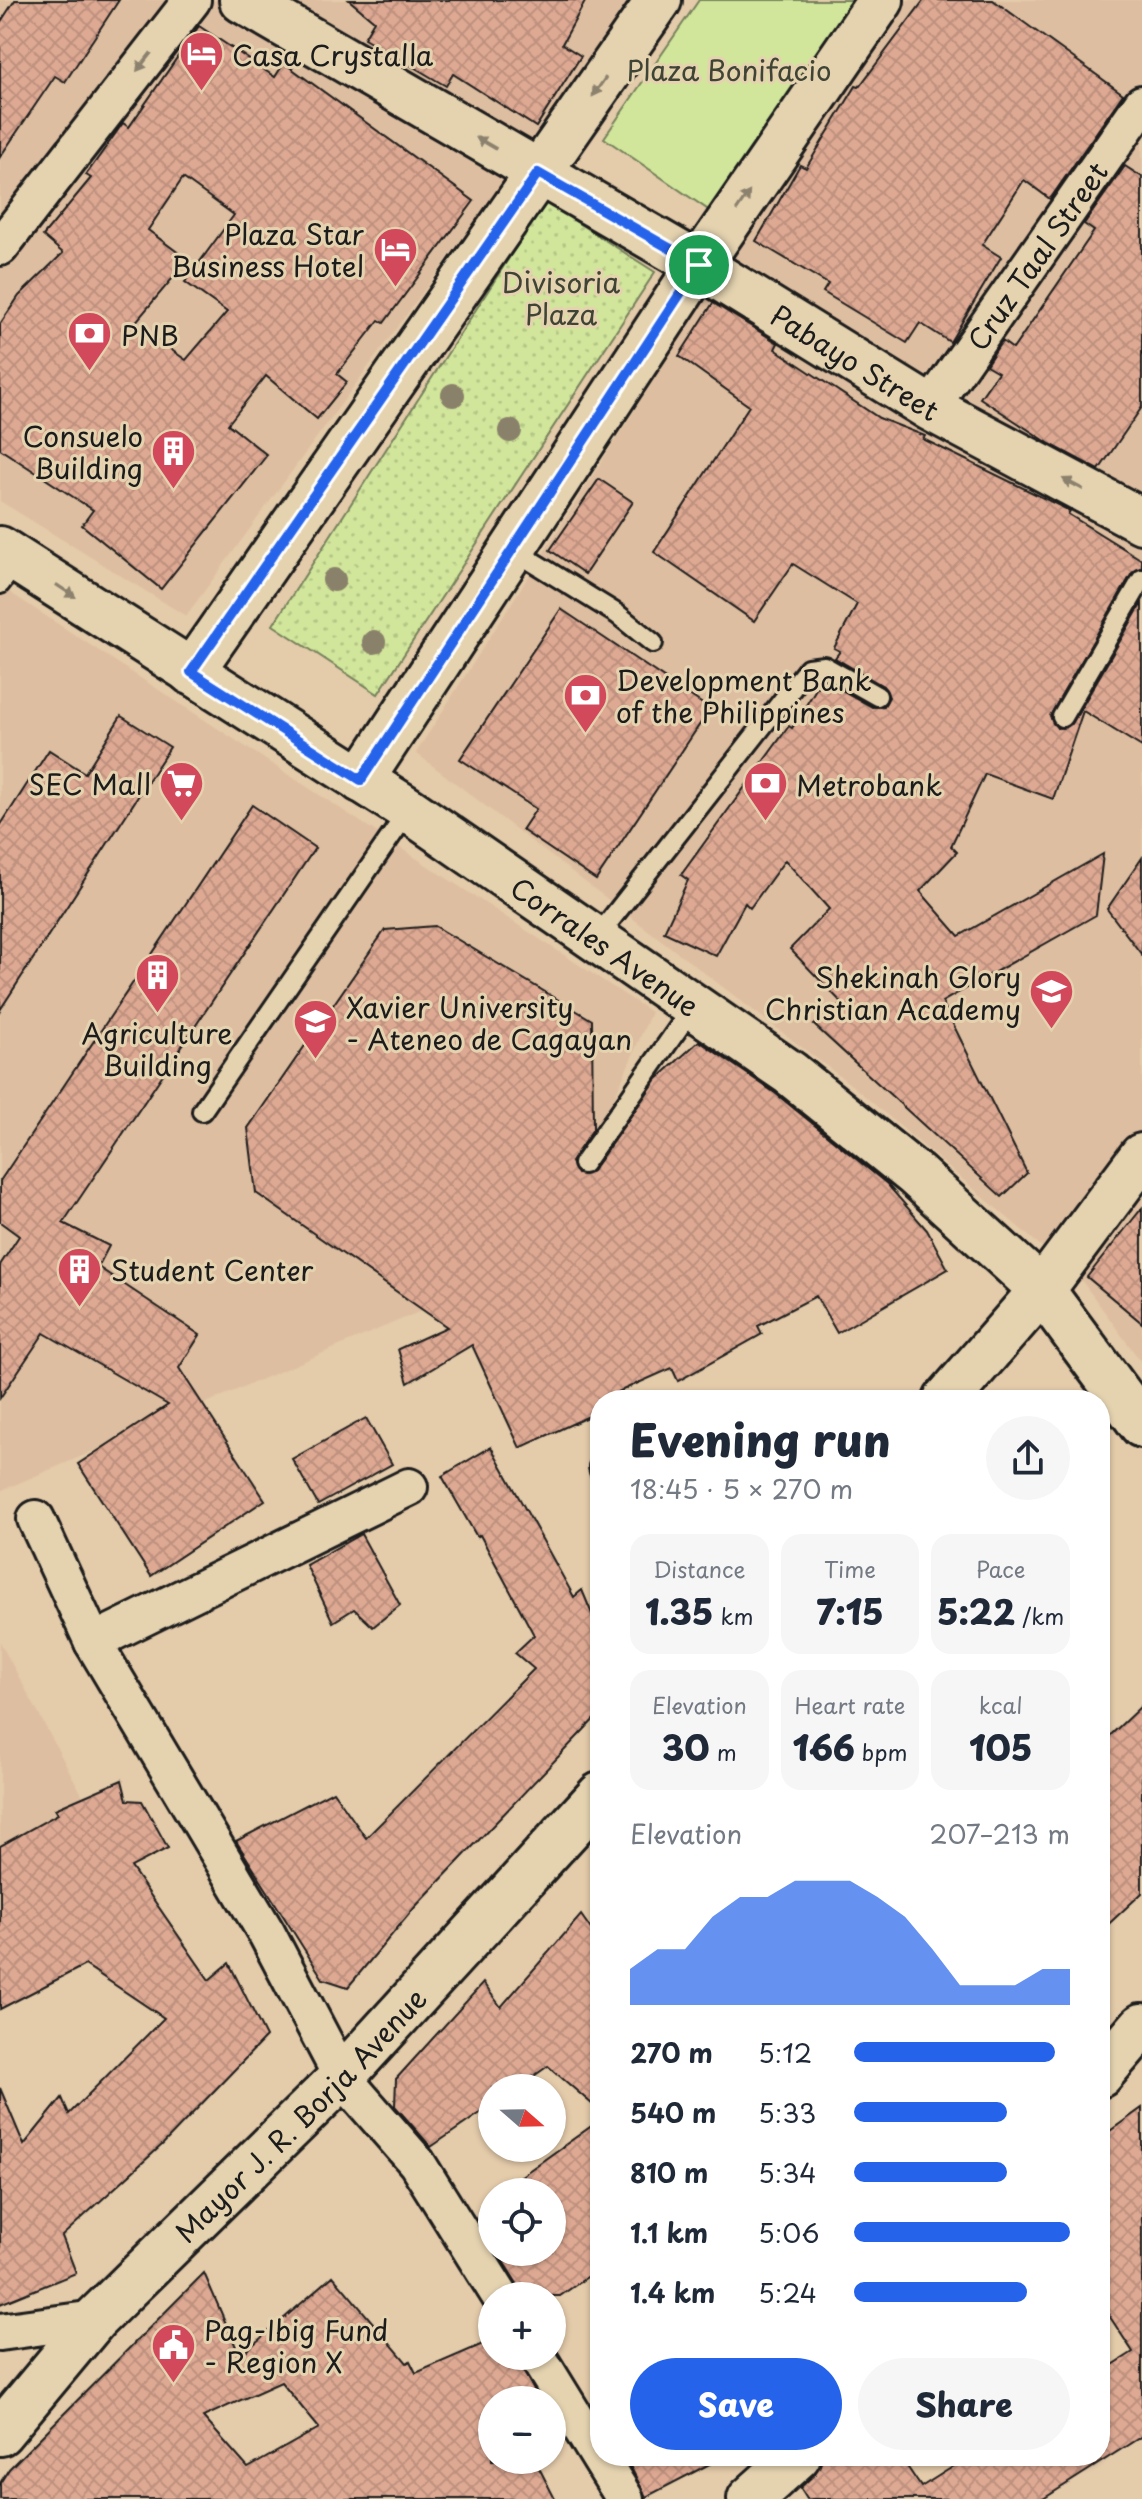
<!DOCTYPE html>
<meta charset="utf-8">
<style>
:root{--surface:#fff;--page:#f6f6f7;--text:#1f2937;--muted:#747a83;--accent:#2563eb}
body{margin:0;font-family:"Playpen Sans",sans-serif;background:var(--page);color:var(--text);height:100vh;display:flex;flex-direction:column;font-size:30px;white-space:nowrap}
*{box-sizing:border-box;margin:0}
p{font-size:26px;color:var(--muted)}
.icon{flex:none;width:44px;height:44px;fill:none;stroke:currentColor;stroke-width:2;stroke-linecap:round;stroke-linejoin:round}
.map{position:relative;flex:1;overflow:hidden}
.side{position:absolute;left:590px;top:1390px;width:520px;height:1076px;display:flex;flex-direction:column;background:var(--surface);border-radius:32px;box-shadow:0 2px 6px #0004}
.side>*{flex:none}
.needle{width:52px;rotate:110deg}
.tools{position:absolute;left:478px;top:2074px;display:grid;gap:16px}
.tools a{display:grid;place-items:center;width:88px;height:88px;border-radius:50%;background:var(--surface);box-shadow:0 2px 6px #0004;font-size:40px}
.pin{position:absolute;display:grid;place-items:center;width:68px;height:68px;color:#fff;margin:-34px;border:4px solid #fff;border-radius:50%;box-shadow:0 2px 8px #0007}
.round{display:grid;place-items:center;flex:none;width:84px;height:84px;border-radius:42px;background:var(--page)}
.headline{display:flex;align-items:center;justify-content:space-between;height:136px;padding:0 40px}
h1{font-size:44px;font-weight:800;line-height:60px}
.metrics{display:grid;grid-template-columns:repeat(3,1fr);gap:12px;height:136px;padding:8px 40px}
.metrics div{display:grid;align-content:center;border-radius:20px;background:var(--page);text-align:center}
.metrics b{font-size:34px;font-weight:800}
.metrics small{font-size:22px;font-weight:400}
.metrics p{font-size:22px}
.chart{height:224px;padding:16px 40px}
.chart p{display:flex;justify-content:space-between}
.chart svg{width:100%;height:144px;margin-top:8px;fill:var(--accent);opacity:.7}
.cta{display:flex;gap:16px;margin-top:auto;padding:16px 40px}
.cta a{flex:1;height:92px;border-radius:48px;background:var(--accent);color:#fff;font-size:32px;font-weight:800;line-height:92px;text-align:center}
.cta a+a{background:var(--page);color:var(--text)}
ul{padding:0 40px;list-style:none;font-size:26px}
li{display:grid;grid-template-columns:128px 96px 1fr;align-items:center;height:60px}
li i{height:20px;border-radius:10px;background:var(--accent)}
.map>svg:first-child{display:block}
</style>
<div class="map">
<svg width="1142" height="2499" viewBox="0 0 1142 2499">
<defs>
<pattern id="grass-dots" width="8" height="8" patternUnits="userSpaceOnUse" patternTransform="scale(2)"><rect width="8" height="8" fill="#d1e69b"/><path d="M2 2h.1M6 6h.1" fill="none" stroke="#b3c585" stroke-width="1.8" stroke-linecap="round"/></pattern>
<pattern id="building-cross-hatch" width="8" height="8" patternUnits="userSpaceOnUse" patternTransform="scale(2)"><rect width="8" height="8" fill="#dea993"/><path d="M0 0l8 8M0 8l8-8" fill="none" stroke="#be917e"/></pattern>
</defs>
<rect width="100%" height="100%" fill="#e4cbaa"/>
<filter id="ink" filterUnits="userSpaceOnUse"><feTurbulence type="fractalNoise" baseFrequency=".0125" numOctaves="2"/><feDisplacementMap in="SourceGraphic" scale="16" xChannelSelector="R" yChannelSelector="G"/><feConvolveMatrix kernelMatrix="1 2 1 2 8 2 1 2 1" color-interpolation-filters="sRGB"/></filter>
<g filter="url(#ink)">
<g fill="#debea0">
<polygon points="0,0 629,0 540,132 186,616 0,501"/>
<polygon points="905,0 1142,0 1142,1363 1082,1281 854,1087 416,753 718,279"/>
<polygon points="0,586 651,1012 609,1110 544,1196 428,1308 0,1491"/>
<polygon points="0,1642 94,1817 0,1869"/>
</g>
<polygon fill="url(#grass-dots)" stroke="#76815c" stroke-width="2" points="545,202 655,272 378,694 273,625"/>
<polygon fill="#d1e69b" stroke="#76815c" stroke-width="2" points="699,0 853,0 710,211 604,138"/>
<g fill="url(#building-cross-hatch)" stroke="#1c1c1c" stroke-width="2" fill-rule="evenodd">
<polygon points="15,0 119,0 65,82 55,76 0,157 0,23"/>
<polygon points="349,0 586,0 562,44 581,56 536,127 453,74 446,86 364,38 374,21"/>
<polygon points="924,0 993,0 1123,94 1050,199 1024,180 982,245 1001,257 950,342 920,323 907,343 823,292 828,284 756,241 800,165 806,168 856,86 859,87"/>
<path d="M199 26 275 77 284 63 474 201 384 323 379 320 337 374 347 382 317 419 266 376 228 424 267 455 161 589 82 525 93 510 0 449V324L19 296 63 253 43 236 91 178 86 175 123 123 129 127ZM183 178 234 215 185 282 227 312 186 360 134 324 188 260 148 230Z"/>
<polygon points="1125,166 1142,177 1142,407 1099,470 1050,444 980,398 998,372 986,365 1002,341 1013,349 1094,231 1084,224"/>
<polygon points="713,303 778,343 775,349 879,418 925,436 923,439 1070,511 1068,514 1142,560 1142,567 1132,573 1050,716 1057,728 1072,724 1142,603 1142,747 1083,711 1053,799 985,774 951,846 957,852 920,891 959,936 1103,854 1096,915 942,1002 1027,1173 1002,1197 814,1025 843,1004 790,949 829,909 785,860 750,908 745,903 716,956 664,932 688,880 681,875 789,726 792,728 822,679 872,707 884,706 889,697 883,686 835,658 840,651 834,648 857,604 793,564 754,621 654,552 749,406 679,356"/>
<polygon points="599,479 633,502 585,574 550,550"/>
<polygon points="561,609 710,709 596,880 522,830 536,809 460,759"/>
<polygon points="121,716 170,747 0,1010 0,826 49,750 85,773"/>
<polygon points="252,805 315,848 63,1223 109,1246 98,1267 200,1335 179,1368 265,1500 151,1576 78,1464 168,1405 44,1333 0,1398 0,1265 19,1236 0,1222 0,1181"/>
<polygon points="1142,858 1142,955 1107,909"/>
<polygon points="435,926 592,1020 593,1129 571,1162 577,1174 592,1171 657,1079 699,1041 775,1093 887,1184 927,1230 948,1269 837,1333 816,1296 758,1326 762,1334 678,1381 672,1368 600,1400 600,1411 520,1448 472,1345 408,1383 398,1349 447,1327 256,1193 248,1128 385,930"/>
<polygon points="1142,1208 1142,1323 1087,1277"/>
<polygon points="366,1418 392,1464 318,1505 292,1459"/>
<polygon points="491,1447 574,1597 582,1590 600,1633 600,1713 415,1907 348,1987 323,1979 236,1841 333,1791 366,1838 534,1669 515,1653 534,1635 480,1535 477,1537 442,1476"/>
<polygon points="361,1534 400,1605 373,1627 354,1609 333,1622 306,1565"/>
<polygon points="1142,1705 1142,1893 1100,1932 1100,1745"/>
<polygon points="122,1780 127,1800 142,1801 168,1848 131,1867 209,1980 229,1963 266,2037 163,2144 62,2236 76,2273 0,2304 0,2088 24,2145 62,2098 69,2114 164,2018 85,1965 0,2009 0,1846 58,1814 55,1809"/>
<polygon points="581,1915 600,1942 600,2111 548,2066 517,2088 492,2088 492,2105 431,2147 395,2106 396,2079 483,1983 501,2007"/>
<polygon points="1142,2108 1142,2436 1043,2499 807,2499 800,2488 815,2474 822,2456 900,2456 921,2487 970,2456 1100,2456 1100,2373 1133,2352 1100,2302 1100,2138"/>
<polygon points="600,2120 600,2268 560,2296 525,2296 497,2252 552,2252 552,2192 499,2192"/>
<path d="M204 2273 240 2356 333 2276 407 2363 410 2361 416 2373 492 2340V2356H516L539 2400H492V2460H535L555 2499H0V2483L9 2469ZM281 2382 319 2428 248 2468 203 2417Z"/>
<polygon points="625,2456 725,2456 646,2497"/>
</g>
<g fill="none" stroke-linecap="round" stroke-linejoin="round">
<defs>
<g id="lane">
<polyline points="512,549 617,614 653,643"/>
<polyline points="0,584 18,560"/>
<polyline points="1062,717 1142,579"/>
<polyline points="597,937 808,668 824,666 877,696"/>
<polyline points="202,1111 409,810"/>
<polyline points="583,1164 693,1007"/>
<polyline points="599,1467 600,1471"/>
</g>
<g id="street">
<polyline points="0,247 192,0"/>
<path id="s1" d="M930 408 1142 104"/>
<polyline points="36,1519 93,1642 267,1934 342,2077 417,2163 500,2296"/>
<polyline points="93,1642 409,1487"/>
<polyline points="0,2332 95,2319"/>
<polyline points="537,2356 625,2499"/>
</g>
<g id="secondary">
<path id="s2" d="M242 0 699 265 930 408 1142 521"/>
<path id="s3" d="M0 549 409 810 790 1073 916 1175 1042 1290 1142 1425"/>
<polyline points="191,672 659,0"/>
<polyline points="361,780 699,265 881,0"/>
<polyline points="1100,2075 1142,2026"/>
<polyline points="750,2499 798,2456"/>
</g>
<g id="primary">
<polyline points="946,1400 1042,1290 1142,1156"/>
<path id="s4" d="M0 2433 95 2319 342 2077 600 1795"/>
</g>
</defs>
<use href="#lane" stroke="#1c1c1c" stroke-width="24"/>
<use href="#street" stroke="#1c1c1c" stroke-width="42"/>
<use href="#secondary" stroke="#1c1c1c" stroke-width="50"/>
<use href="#primary" stroke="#1c1c1c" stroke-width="50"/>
<use href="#lane" stroke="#e5d3b0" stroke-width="18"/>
<use href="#street" stroke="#e5d3b0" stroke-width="36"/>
<use href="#secondary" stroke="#e5d3b0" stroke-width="44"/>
<use href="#primary" stroke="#e5d3b0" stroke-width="44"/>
</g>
<g fill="#8a816a">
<circle cx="453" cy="395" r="12"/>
<circle cx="510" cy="431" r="12"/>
<circle cx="334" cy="580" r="12"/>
<circle cx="374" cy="642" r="12"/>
</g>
<defs><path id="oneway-solid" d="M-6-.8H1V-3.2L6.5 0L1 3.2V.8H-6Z" transform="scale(2)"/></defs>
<g fill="#8b816d">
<use href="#oneway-solid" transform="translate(144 62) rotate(128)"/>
<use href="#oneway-solid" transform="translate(599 87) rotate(125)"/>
<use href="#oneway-solid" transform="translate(486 143) rotate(-150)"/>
<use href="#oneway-solid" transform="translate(743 201) rotate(-56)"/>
<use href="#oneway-solid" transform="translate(1073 484) rotate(-152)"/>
<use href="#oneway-solid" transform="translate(66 591) rotate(33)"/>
</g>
</g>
<g fill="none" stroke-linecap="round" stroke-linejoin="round" filter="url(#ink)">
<defs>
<polygon id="route" points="538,173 699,265 361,780 191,672"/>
</defs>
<use href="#route" stroke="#fff" stroke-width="16"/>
<use href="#route" stroke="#2563eb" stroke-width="10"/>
</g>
<defs>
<symbol id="hotel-pin" viewBox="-11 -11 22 30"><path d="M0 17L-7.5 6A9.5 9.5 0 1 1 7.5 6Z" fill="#d1495b" stroke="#e5d3b0"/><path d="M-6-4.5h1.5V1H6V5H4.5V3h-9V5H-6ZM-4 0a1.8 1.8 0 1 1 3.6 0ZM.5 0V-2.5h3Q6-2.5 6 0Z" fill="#fff"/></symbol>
<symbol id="bank-pin" viewBox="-11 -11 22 30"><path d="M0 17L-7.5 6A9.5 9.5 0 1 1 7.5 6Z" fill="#d1495b" stroke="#e5d3b0"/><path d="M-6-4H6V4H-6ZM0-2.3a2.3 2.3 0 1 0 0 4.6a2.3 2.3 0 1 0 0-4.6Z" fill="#fff"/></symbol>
<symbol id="building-pin" viewBox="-11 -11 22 30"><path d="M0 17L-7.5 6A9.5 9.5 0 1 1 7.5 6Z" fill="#d1495b" stroke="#e5d3b0"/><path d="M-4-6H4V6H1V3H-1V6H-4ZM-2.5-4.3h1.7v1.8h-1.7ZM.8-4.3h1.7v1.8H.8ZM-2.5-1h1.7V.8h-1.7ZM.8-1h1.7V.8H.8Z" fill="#fff"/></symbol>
<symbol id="supermarket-pin" viewBox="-11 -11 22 30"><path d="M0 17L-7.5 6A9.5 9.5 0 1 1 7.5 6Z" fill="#d1495b" stroke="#e5d3b0"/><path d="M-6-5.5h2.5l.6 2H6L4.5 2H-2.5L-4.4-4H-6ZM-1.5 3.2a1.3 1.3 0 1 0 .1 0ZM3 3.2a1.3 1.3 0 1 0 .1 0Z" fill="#fff"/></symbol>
<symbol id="school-pin" viewBox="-11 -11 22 30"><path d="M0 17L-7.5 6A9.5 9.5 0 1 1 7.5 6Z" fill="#d1495b" stroke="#e5d3b0"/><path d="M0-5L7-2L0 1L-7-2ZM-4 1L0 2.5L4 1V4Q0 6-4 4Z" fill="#fff"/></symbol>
<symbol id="university-pin" viewBox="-11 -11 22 30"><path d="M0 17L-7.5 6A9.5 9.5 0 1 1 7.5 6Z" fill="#d1495b" stroke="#e5d3b0"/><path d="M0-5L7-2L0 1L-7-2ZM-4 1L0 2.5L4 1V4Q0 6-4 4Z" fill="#fff"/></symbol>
<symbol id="civic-pin" viewBox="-11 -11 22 30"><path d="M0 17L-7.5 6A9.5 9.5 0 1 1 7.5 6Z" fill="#d1495b" stroke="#e5d3b0"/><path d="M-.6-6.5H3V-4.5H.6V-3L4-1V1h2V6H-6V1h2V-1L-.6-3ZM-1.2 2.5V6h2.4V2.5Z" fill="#fff"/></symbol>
</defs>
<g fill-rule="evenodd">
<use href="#hotel-pin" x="176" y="28" width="51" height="69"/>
<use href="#hotel-pin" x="370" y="224" width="51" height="69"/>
<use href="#bank-pin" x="64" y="308" width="51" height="69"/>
<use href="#building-pin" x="148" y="426" width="51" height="69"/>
<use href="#bank-pin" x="560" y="670" width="51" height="69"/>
<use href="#supermarket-pin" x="156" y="758" width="51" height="69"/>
<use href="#bank-pin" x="740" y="758" width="51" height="69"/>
<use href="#building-pin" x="132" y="950" width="51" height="69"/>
<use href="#school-pin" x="1026" y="966" width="51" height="69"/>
<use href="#university-pin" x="290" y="996" width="51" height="69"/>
<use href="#building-pin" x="54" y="1244" width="51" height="69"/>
<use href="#civic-pin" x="148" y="2320" width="51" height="69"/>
</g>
<g text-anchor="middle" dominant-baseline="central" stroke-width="6" stroke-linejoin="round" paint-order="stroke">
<g font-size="28" fill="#1c1c1c" stroke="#e5d3b0" text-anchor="start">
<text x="232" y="54">Casa Crystalla</text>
<text x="364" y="233" text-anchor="end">Plaza Star<tspan x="364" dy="32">Business Hotel</tspan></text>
<text x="121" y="334">PNB</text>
<text x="143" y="435" text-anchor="end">Consuelo<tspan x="143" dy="32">Building</tspan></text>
<text x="616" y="679">Development Bank<tspan x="616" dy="32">of the Philippines</tspan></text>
<text x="151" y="783" text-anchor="end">SEC Mall</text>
<text x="796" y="784">Metrobank</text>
<text x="1021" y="976" text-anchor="end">Shekinah Glory<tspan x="1021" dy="32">Christian Academy</tspan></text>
<text x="346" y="1006">Xavier University<tspan x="346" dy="32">- Ateneo de Cagayan</tspan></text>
<text x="157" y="1032" text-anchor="middle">Agriculture<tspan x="157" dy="32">Building</tspan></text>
<text x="111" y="1269">Student Center</text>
<text x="204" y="2329">Pag-Ibig Fund<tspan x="204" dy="32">- Region X</tspan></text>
</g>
<g font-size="28" fill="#404435" stroke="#e5d3b0">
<text x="729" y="69">Plaza Bonifacio</text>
<text x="561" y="281">Divisoria<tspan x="561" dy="32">Plaza</tspan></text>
</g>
<g font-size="28" fill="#1c1c1c" stroke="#e5d3b0">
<text stroke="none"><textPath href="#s1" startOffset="186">Cruz Taal Street</textPath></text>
<text stroke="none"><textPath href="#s2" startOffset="712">Pabayo Street</textPath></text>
<text stroke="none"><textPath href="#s3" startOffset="724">Corrales Avenue</textPath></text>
<text stroke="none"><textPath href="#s4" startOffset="438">Mayor J. R. Borja Avenue</textPath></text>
</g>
</g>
</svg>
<div class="tools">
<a><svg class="needle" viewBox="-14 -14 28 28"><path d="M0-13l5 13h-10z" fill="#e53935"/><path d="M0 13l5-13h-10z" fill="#747a83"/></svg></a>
<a><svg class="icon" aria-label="locate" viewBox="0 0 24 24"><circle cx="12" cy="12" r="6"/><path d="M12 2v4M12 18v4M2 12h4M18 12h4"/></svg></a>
<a>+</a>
<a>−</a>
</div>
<div class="pin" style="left:699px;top:265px;background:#1e9e55"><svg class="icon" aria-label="arrive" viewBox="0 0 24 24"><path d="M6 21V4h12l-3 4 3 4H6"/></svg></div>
<section class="side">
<div class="headline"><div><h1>Evening run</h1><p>18:45 · 5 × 270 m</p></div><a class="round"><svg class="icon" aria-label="share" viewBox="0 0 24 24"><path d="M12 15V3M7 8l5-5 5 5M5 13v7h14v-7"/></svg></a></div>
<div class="metrics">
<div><p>Distance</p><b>1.35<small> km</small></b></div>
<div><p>Time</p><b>7:15</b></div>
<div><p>Pace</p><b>5:22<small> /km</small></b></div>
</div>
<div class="metrics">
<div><p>Elevation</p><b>30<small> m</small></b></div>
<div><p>Heart rate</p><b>166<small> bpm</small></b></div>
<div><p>kcal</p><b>105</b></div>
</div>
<div class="chart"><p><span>Elevation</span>207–213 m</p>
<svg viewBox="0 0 160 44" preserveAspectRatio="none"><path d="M0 44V33L10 27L20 27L30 17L40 11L50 11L60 6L70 6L80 6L90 11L100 17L110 27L120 38L130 38L140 38L150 33L160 33V44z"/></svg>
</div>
<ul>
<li><b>270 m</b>5:12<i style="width:93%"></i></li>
<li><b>540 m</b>5:33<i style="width:71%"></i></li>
<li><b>810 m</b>5:34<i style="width:71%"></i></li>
<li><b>1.1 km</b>5:06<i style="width:100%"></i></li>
<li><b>1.4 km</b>5:24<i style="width:80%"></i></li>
</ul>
<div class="cta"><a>Save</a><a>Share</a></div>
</section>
</div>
